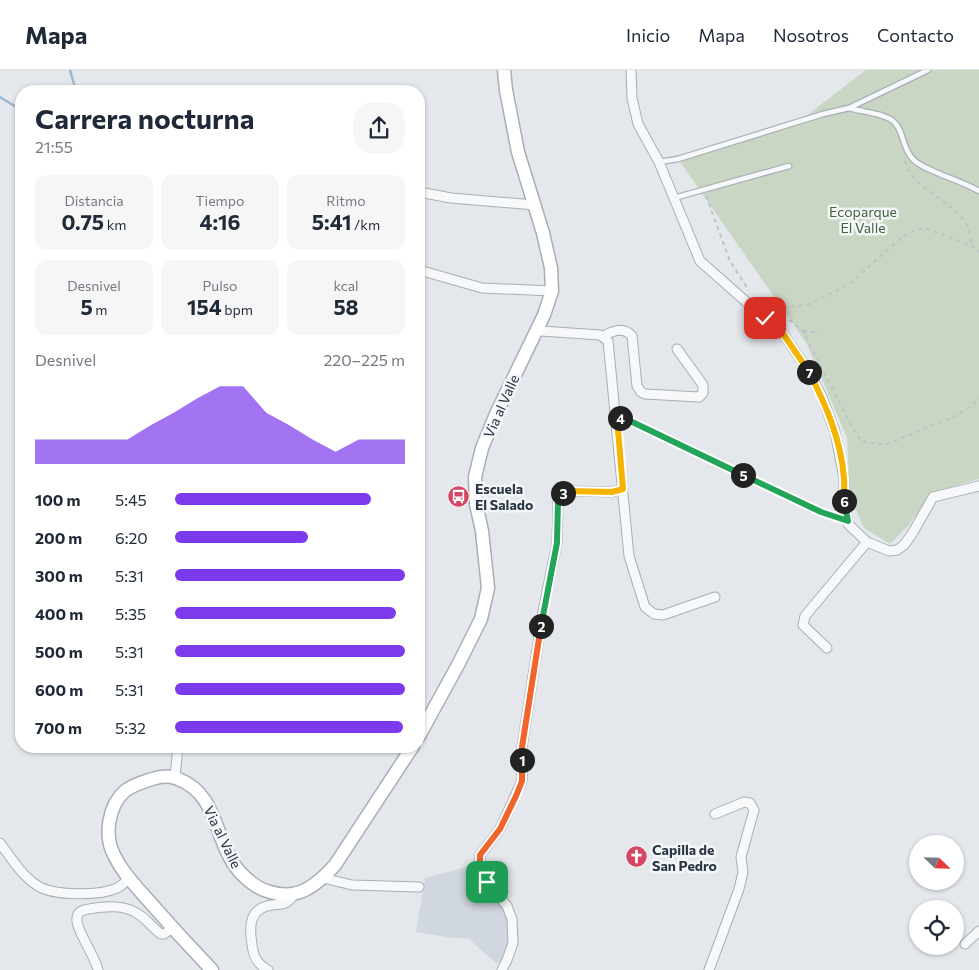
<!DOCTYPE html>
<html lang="es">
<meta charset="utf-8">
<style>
:root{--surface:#fff;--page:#f6f6f7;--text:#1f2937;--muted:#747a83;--line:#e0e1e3;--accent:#7c3aed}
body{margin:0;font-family:Commissioner,sans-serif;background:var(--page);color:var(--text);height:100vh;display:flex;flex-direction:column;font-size:19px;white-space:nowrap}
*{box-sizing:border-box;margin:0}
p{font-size:16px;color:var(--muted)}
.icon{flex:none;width:28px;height:28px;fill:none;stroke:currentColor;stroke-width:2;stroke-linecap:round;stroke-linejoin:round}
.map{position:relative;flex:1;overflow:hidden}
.sheet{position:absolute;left:15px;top:15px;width:410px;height:668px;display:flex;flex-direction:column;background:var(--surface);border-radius:20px;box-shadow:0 1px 4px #0004}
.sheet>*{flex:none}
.needle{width:32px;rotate:113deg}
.buttons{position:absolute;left:909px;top:765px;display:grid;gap:10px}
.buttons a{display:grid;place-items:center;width:55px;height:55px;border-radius:50%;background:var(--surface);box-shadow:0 1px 4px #0004;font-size:25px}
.pin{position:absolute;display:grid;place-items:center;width:42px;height:42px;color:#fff;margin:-21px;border-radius:10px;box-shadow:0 2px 8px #0006}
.km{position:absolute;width:25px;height:25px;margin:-12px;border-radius:50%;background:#222;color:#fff;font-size:14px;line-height:25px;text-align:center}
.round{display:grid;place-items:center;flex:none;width:52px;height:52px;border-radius:20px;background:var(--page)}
.headline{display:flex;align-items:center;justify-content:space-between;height:85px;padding:0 20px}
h1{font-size:28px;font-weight:700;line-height:38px}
.stats{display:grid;grid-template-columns:repeat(3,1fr);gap:8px;height:85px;padding:5px 20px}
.stats div{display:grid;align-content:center;border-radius:12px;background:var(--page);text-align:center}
.stats b{font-size:21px;font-weight:700}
.stats small{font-size:14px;font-weight:400}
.stats p{font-size:14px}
.chart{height:140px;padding:10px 20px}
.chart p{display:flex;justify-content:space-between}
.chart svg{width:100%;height:90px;margin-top:5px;fill:var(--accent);opacity:.7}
ul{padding:0 20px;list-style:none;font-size:16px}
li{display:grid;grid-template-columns:80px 60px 1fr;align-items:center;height:38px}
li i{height:12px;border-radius:6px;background:var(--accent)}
header{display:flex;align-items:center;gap:30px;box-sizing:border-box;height:70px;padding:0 25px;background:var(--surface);border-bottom:1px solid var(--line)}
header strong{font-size:24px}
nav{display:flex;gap:28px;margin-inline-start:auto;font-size:18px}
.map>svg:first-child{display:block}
</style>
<header>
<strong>Mapa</strong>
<nav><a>Inicio</a><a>Mapa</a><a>Nosotros</a><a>Contacto</a></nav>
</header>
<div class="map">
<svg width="979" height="900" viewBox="0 0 979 900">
<rect width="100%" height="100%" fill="#e4e7ec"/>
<polygon fill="#d1d7de" points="474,795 503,832 513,863 505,887 497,894 469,869 447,867 416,862 425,808"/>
<polygon fill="#cad6c4" points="866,0 979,0 979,409 933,422 908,456 890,474 864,458 850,427 847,368 807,274 678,89 798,52"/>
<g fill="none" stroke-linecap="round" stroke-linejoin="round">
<g stroke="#9eb8cd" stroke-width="2.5">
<polyline points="70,0 76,21"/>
<polyline points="0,27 21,40"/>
</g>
<defs>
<g id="service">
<path d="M849 38C862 42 883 43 893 51 905 60 901 83 919 94 937 105 960 110 979 121"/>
<polyline points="659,92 678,89 823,44 849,38 928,0"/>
<polyline points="674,128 789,96"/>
<polyline points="617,347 626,349 821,442 847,451"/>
</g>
<g id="minor">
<polyline points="631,0 632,28 638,54 659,92 700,191 784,265 809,302 822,327 835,362 844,408 844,428 848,454 867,472 889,481 897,480 904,475 912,464 933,427 979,416"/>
<polyline points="419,122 451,128 535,135"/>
<polyline points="419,200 482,218 552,221"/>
<polyline points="537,258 541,261 600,265 608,271 629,486 645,537 654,544 663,545 715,527"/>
<path d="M604 266C613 260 624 257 632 266L637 316 641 322 645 324 699 327 703 323V315L677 279"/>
<polyline points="827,578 803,555 805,546 867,472"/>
<polyline points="175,707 178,676"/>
<path d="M0 773C11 788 22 806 38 816 54 826 100 826 117 818 122 816 126 811 129 808"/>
<polyline points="323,808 352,815 419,817"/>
<polyline points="965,874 979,861"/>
<path d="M98 900C95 886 77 861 77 851 76 842 82 840 89 839 106 836 126 834 141 846 148 851 154 859 161 864H164L172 858"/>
<path d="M268 900C257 894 253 886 252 874 249 857 249 838 272 835 276 834 284 835 287 832 290 830 293 826 295 823"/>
<polyline points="502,900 507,890 513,873 512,849 507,836 484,808 480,798 480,785 500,759 522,711 522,677 543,541 557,473 558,431 562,424 569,421 612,422 623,419"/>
<polyline points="709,900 739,819 743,802 741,787 754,740 750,733 744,732 715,744"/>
</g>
<g id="secondary">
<polyline points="419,666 459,593 481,549 488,518 482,461 476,434 475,407 482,378 496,344 544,245 552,221 551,198 543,163 518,82 506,20 504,0"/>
<path d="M212 900C190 877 169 854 148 830 135 815 122 802 114 785 104 766 108 736 125 721 132 715 143 712 152 709 161 706 170 705 178 709 219 724 214 772 239 801 247 810 258 819 270 822 298 831 317 815 335 795L413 676"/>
</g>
</defs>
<use href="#service" stroke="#a8aeb7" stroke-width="7"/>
<use href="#minor" stroke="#a8aeb7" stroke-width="11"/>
<use href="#secondary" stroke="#a8aeb7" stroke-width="15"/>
<g stroke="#bec2c7" stroke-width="2" stroke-dasharray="4 4" stroke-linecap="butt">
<path d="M905 91C911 118 953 131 966 153 970 159 970 169 972 176"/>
<polyline points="706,126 730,191 749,221"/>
<polyline points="756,228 775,238 803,261 852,357 861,371 885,375 955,346 973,335 979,328"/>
<polyline points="775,238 807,235 834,222 852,212 902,167 918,159 927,159 972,176 979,182"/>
<polyline points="803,261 820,263"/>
</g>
<use href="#service" stroke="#f7f8fa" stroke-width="4.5"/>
<use href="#minor" stroke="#f7f8fa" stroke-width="9"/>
<use href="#secondary" stroke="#fff" stroke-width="12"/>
</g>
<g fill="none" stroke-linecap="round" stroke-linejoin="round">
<defs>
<polyline id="split-1" points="487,812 480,798 480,785 500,759 516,726 522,711 522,690"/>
<polyline id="split-2" points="522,690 522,677 541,556"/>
<polyline id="split-3" points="541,556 557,473 558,431 563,423"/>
<polyline id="split-4" points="563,423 569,421 612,422 623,419 617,348 620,348"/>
<polyline id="split-5" points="620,348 626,349 743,405"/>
<polyline id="split-6" points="743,405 821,442 848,451 844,431"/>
<path id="split-7" d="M809 302C826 335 841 370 844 408 845 416 843 424 844 431"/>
<polyline id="split-8" points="765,248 784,265 809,302"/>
</defs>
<use href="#split-1" stroke="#fff" stroke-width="10"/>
<use href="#split-2" stroke="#fff" stroke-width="10"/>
<use href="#split-3" stroke="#fff" stroke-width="10"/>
<use href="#split-4" stroke="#fff" stroke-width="10"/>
<use href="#split-5" stroke="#fff" stroke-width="10"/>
<use href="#split-6" stroke="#fff" stroke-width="10"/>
<use href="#split-7" stroke="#fff" stroke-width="10"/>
<use href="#split-8" stroke="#fff" stroke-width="10"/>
<use href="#split-1" stroke="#f0652b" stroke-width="6"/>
<use href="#split-2" stroke="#f0652b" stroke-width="6"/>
<use href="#split-3" stroke="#22a559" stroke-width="6"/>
<use href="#split-4" stroke="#f5b400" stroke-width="6"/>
<use href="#split-5" stroke="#22a559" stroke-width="6"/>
<use href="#split-6" stroke="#22a559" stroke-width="6"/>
<use href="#split-7" stroke="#f5b400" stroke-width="6"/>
<use href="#split-8" stroke="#f5b400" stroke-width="6"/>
</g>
<defs>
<symbol id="bus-disc" viewBox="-11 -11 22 22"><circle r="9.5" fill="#d44664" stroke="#f4f6f9"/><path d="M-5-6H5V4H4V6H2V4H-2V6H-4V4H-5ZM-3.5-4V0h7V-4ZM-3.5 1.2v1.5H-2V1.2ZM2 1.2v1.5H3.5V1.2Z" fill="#fff"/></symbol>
<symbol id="church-disc" viewBox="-11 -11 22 22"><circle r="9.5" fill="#d44664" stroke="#f4f6f9"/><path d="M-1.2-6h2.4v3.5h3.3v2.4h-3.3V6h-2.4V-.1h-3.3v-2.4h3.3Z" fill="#fff"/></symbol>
</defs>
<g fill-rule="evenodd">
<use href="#bus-disc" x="446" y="414" width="25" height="25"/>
<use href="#church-disc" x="624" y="774" width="25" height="25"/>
</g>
<g text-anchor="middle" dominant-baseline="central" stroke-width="5" stroke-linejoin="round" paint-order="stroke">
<g font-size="14" fill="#426237" stroke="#f4f6f9">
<text x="863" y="141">Ecoparque<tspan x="863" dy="16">El Valle</tspan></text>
</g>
<g font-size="14" fill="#2a3645" stroke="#f4f6f9">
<text transform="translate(501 336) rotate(-66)">Via al Valle</text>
<text transform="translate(223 767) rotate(64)">Via al Valle</text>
</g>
<g font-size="14" font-weight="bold" fill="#2a3645" stroke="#f4f6f9" text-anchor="start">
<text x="475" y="418">Escuela<tspan x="475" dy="16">El Salado</tspan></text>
<text x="652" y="779">Capilla de<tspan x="652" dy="16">San Pedro</tspan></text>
</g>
</g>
</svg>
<div class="buttons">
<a><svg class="needle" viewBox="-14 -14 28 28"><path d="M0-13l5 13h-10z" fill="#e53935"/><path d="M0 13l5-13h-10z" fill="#747a83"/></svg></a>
<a><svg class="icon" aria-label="locate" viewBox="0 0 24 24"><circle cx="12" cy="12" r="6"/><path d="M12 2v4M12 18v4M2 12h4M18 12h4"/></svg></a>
</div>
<div class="pin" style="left:487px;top:812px;background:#1e9e55"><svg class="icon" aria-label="arrive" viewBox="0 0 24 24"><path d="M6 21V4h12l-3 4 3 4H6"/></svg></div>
<div class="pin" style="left:765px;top:248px;background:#d93025"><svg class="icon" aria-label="check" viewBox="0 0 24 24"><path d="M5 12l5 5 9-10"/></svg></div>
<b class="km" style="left:522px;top:690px">1</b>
<b class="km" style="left:541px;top:556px">2</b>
<b class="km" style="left:563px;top:423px">3</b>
<b class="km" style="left:620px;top:348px">4</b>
<b class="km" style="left:743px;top:405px">5</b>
<b class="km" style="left:844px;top:431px">6</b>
<b class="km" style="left:809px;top:302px">7</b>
<section class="sheet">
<div class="headline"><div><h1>Carrera nocturna</h1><p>21:55</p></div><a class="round"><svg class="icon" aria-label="share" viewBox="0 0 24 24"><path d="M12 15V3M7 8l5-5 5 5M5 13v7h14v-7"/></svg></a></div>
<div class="stats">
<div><p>Distancia</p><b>0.75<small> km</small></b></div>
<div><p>Tiempo</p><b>4:16</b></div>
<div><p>Ritmo</p><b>5:41<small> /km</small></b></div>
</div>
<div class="stats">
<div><p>Desnivel</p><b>5<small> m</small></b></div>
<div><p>Pulso</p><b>154<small> bpm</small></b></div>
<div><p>kcal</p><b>58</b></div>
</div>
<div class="chart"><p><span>Desnivel</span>220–225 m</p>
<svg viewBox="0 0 160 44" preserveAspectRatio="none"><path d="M0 44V32L10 32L20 32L30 32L40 32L50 25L60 19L70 12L80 6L90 6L100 19L110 25L120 32L130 38L140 32L150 32L160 32V44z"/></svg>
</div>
<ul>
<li><b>100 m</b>5:45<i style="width:85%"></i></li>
<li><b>200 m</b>6:20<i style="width:58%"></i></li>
<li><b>300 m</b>5:31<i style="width:100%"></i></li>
<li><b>400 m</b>5:35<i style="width:96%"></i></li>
<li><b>500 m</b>5:31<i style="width:100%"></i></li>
<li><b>600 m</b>5:31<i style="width:100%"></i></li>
<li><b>700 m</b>5:32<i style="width:99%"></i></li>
</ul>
</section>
</div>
